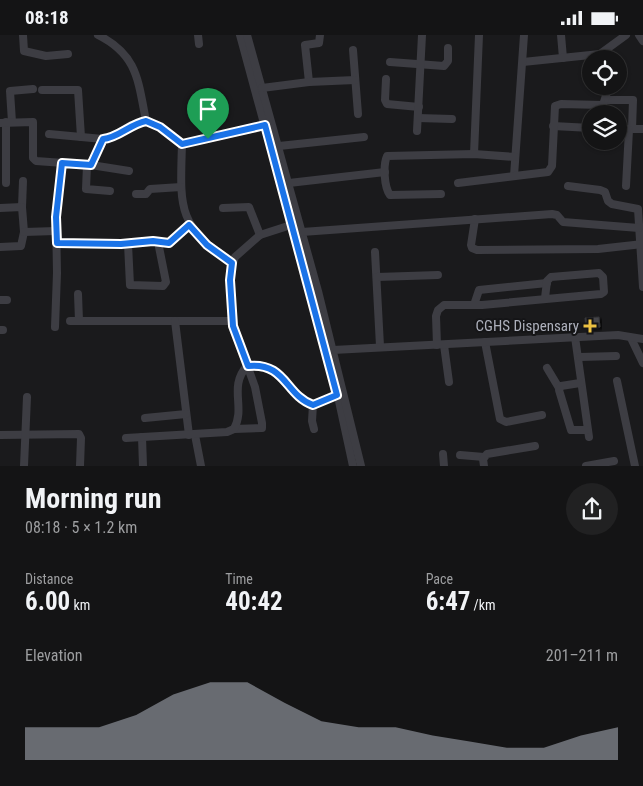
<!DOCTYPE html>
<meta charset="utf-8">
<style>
:root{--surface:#141415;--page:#212122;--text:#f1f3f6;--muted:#9d9ea0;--line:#333334;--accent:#8c9099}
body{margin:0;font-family:"Roboto Condensed",sans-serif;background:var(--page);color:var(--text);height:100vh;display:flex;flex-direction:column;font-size:19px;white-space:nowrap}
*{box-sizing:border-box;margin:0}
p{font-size:16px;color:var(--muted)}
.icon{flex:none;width:28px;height:28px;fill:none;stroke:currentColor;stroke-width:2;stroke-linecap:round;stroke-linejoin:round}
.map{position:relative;height:431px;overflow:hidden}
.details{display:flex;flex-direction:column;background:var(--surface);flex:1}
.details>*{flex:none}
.fabs{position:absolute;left:582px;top:15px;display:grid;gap:10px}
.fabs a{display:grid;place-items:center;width:45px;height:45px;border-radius:50%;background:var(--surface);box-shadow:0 1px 4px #0004,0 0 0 1px var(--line);font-size:25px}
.pin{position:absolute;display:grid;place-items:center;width:42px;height:42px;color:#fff;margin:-51px -21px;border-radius:50% 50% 50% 0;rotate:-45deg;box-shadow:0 0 5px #0007}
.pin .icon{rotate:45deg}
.round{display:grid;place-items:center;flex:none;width:52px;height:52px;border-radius:26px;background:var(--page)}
.overview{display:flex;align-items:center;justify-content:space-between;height:85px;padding:0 25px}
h1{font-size:28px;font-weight:700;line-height:38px}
.figures{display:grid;grid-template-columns:repeat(3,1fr);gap:8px;height:85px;padding:5px 25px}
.figures div{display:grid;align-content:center}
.figures b{font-size:25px;font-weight:700}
.figures small{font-size:14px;font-weight:400}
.figures p{font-size:14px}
.chart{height:140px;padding:10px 25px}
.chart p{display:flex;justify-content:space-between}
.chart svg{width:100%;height:90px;margin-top:5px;fill:var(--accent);opacity:.7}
.status{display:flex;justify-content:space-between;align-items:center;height:35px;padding:0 25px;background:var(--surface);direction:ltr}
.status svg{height:14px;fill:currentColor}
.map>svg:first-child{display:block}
</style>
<div class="status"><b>08:18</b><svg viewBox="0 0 49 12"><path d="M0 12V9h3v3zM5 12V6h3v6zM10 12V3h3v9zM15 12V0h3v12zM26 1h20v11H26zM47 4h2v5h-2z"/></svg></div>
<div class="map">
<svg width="643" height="431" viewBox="0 0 643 431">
<defs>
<filter id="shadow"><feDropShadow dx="3.5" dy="2" stdDeviation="1" flood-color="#0009"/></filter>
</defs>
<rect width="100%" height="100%" fill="#1a1a1c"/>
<polygon fill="#444549" stroke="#343438" filter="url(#shadow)" points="599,282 600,292 586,294 585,283"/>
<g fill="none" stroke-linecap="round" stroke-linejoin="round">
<g stroke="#3d3d43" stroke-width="8">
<polyline points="23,0 24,16 46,21 68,19"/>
<path d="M98 0C138 20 138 46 146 86"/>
<polyline points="198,0 199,9"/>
<polyline points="240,0 337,357 353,431"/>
<polyline points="247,0 318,256 361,431"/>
<polyline points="561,0 563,23"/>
<polyline points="639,0 643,6"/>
<polyline points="353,15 358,79"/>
<polyline points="390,27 444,31 448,26 448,13"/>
<polyline points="523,27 600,19 626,0"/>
<polyline points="386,44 385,65 387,69 419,72"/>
<polyline points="309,47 305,10 319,8 320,0"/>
<polyline points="262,53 309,47 355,45"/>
<polyline points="42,55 78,55 81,102"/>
<polyline points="606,65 633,65 632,94"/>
<polyline points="418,83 452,84"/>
<polyline points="6,87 6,148"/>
<polyline points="12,87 10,56 33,54"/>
<polyline points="0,88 33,87 33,123 36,126 91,130 129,136"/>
<polyline points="553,91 591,93"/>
<polyline points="619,94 643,94"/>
<polyline points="417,96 422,0"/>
<polyline points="49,99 103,104"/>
<path d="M182 109C180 173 177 190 232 228"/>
<polyline points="279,111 364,102"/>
<polyline points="474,119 479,0"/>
<polyline points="87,130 86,154 110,156"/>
<polyline points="91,130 103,104 111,103 131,90 146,86 160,92 182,109 265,91"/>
<polyline points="514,141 524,0"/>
<polyline points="289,148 385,137"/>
<polyline points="458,148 548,137 552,131 555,71 561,69 603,70 609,51"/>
<polyline points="568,151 600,155 605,157 608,166 612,169 638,174 643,252"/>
<polyline points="626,151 629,95"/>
<polyline points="136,159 146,159 150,154 181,152"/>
<path d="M441 159 390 160C384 152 383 130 387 121L474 119 515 122"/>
<polyline points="22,172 23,146"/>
<polyline points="0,173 22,172 24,197 21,211 0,212"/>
<polyline points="223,173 249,172 260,200"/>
<polyline points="475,184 471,210 472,213 477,215 598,214 643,209"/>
<polyline points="24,197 56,196"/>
<polyline points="302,197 552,179 557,180 563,187 639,193"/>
<polyline points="57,208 121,209 153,206 169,208 189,190"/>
<polyline points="128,209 130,250 163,251 166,247 158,207"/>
<polyline points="375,217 380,311"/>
<polyline points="377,242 438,240"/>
<polyline points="78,259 79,286"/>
<polyline points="0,265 7,265"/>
<polyline points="474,270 479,255 547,248"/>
<polyline points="70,286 232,286"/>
<polyline points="175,286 189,400"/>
<polyline points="55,292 57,238 56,182 62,128"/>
<polyline points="0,295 3,295"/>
<polyline points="575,302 589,402"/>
<polyline points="631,303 643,328"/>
<polyline points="485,307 500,384 506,387 542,380"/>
<polyline points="437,310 436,281 438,275 444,270 482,270 601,259 604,257 603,242 599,238 551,242 547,246 545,263"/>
<polyline points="444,310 449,347"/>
<polyline points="333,315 618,300 643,304"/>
<polyline points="580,322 616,321"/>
<polyline points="547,333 559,353"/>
<polyline points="617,346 635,431"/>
<polyline points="580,348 561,351 559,355 571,395 587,395"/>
<polyline points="313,370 312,386 314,394"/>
<polyline points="145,383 186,379"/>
<polyline points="234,394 262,393 262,388 255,352 233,291 230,237 235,222 260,200 291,190"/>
<polyline points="0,400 79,399 81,403 80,431"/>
<polyline points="195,400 201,431"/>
<polyline points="142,402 143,431"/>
<path d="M126 403 227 397 234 394C246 372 228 352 247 331 289 328 284 360 313 370L337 360"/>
<polyline points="443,419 444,431"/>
<polyline points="460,420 484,422"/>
<polyline points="24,431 27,362"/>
<polyline points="484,431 483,424 487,419 535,411"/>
<polyline points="586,431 614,426"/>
</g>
</g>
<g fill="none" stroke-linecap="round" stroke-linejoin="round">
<defs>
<path id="route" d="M146 86 160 92 182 109 265 90 337 360 313 370C285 360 286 327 248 331L233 291 230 245 232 228 207 210 189 190 169 208 153 206 121 209 57 208 56 182 62 128 91 130 103 104C118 103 130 89 146 86Z"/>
</defs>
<use href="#route" stroke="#fff" stroke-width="10"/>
<use href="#route" stroke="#1a73e8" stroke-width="6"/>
</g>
<path fill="#ecc142" stroke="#151517" stroke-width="2" d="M587.5 283.5h5v5h5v5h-5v5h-5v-5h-5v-5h5z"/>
<g text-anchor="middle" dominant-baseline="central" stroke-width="4" stroke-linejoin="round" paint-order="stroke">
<g font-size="15" fill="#adb0bb" stroke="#151517" text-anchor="end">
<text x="579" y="291">CGHS Dispensary</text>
</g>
</g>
</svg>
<div class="fabs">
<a><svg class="icon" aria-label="locate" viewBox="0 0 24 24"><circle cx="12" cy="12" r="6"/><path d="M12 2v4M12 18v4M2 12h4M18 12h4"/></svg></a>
<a><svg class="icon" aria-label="layers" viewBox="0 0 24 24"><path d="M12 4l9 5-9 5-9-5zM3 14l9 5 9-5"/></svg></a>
</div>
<div class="pin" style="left:208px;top:104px;background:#1e9e55"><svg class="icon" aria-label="arrive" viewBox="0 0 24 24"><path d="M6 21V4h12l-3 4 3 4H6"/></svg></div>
</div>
<section class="details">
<div class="overview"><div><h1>Morning run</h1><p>08:18 · 5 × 1.2 km</p></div><a class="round"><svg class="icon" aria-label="share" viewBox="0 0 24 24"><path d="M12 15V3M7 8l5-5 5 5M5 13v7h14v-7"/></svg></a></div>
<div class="figures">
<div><p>Distance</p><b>6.00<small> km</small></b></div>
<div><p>Time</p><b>40:42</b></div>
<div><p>Pace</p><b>6:47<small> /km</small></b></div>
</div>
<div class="chart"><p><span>Elevation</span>201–211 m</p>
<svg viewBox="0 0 160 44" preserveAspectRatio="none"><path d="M0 44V28L10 28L20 28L30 22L40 12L50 6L60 6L70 16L80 25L90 28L100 28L110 32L120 35L130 38L140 38L150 32L160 28V44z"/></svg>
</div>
</section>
